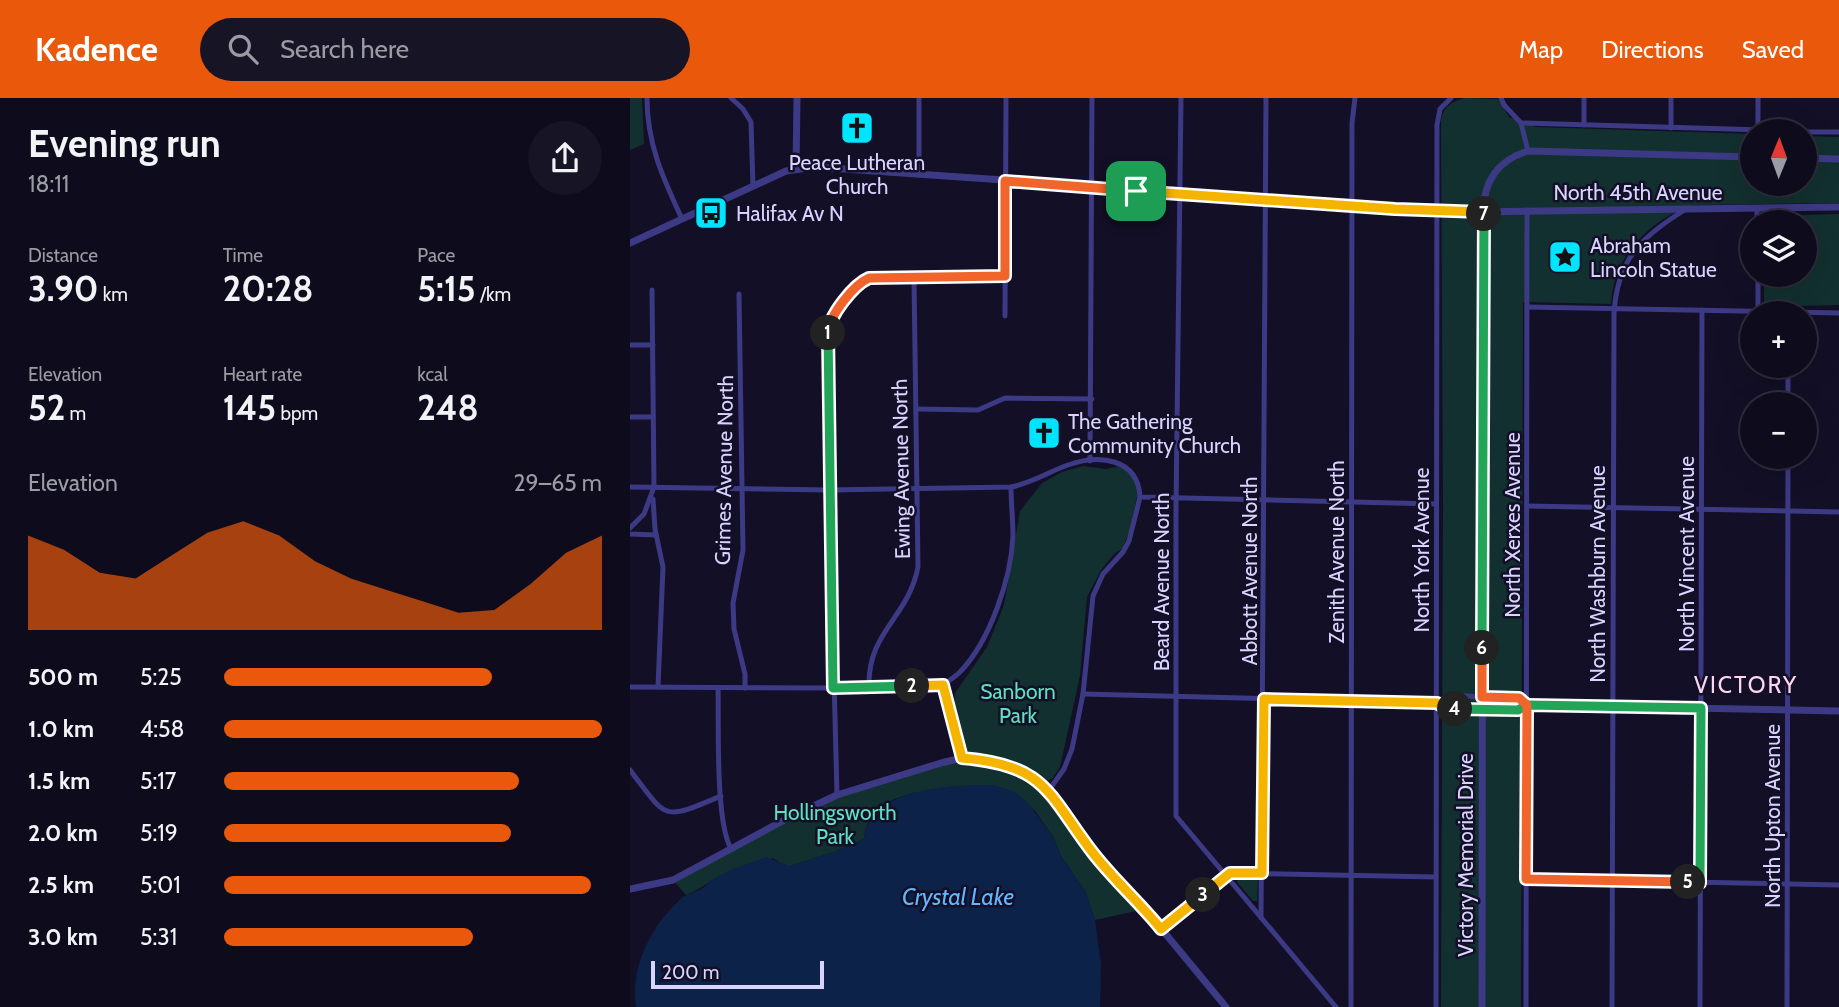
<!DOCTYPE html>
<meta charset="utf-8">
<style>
:root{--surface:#0e0b1c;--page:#171425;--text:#f1f3f6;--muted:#9b9ba3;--line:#2e2b3b;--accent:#ea580c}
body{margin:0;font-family:Cabin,sans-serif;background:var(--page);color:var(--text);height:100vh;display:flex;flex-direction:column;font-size:26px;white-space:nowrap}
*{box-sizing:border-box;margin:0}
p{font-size:23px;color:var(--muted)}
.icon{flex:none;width:38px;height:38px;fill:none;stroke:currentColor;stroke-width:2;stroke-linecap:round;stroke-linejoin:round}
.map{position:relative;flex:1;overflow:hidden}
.panel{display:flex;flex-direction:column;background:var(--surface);width:630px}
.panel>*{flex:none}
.needle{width:46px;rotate:1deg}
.controls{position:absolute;left:1110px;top:21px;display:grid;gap:14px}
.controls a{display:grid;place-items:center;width:77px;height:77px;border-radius:50%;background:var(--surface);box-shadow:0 7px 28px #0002,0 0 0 2px var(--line);font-size:35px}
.scale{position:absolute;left:21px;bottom:18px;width:173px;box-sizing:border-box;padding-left:7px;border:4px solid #d9d4ff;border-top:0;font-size:19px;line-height:24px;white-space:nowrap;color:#d9d4ff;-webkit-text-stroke:5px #130f26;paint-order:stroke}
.pin{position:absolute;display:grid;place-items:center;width:60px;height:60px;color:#fff;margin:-30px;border-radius:14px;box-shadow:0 4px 10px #0006}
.km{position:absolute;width:35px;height:35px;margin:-18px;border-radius:50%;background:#222;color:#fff;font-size:19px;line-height:35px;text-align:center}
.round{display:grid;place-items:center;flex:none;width:74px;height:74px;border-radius:37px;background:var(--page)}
.overview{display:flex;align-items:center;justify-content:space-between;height:119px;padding:0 28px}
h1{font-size:38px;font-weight:800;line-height:52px}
.metrics{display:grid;grid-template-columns:repeat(3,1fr);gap:10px;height:119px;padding:7px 28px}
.metrics div{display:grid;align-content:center}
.metrics b{font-size:35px;font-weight:800}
.metrics small{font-size:19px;font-weight:400}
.metrics p{font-size:19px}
.chart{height:196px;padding:14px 28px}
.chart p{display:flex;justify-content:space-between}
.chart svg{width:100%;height:126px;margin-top:7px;fill:var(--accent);opacity:.7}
ul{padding:0 28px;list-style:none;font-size:23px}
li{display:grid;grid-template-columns:112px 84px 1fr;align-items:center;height:52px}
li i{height:18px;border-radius:9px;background:var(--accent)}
header{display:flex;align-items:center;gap:42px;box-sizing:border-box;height:98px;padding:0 35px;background:var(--accent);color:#fff}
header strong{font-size:33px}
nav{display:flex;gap:38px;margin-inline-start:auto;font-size:24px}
.search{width:490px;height:63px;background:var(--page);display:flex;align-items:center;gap:18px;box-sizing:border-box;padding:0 24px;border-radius:38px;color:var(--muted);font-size:26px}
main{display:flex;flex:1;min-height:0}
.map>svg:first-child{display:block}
</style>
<header>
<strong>Kadence</strong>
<div class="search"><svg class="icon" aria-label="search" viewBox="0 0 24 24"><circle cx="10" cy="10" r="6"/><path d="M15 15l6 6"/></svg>Search here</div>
<nav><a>Map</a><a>Directions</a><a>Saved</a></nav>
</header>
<main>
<section class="panel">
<div class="overview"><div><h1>Evening run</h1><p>18:11</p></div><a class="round"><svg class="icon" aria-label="share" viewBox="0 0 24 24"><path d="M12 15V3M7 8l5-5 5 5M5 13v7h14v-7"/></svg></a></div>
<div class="metrics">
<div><p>Distance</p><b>3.90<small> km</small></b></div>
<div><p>Time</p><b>20:28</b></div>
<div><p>Pace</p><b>5:15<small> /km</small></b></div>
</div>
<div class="metrics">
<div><p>Elevation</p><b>52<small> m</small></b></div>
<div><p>Heart rate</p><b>145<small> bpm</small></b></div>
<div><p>kcal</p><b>248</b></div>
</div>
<div class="chart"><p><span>Elevation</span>29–65 m</p>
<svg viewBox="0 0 160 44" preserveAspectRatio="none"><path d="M0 44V11L10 16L20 24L30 26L40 18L50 10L60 6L70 11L80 20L90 26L100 30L110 34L120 38L130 37L140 28L150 17L160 11V44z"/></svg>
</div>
<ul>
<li><b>500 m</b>5:25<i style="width:71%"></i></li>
<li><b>1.0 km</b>4:58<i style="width:100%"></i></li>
<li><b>1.5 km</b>5:17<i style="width:78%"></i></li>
<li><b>2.0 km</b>5:19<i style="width:76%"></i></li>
<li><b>2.5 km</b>5:01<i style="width:97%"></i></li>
<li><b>3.0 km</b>5:31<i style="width:66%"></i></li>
</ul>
</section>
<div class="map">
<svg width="1209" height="909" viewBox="0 0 1209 909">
<rect width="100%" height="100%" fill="#130f26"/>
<g fill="#12302f">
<polygon points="0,0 12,0 14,46 0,52"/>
<path d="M836 0 868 1 879 19 906 29 1122 36V86H1174V38L1209 39V105L1063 107C1030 118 997 145 986 179 983 187 982 197 981 206L893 204 891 909H811L813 408 811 26C811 10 821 3 836 0Z"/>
<polygon points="1209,116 1209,207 1166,208 1134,205 1134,177 1174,177 1174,124 1135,124 1135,118"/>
<path d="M453 368 476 371 490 368 502 374 508 394 499 435 492 451 484 456 471 472 457 499 450 578 430 669 422 681 416 683C400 674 388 664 370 659 359 657 345 659 336 653L324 607 325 595 357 549 374 507 390 413 412 385 432 374Z"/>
<path d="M332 660 372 665 419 692 442 725 515 811 465 822 455 793 431 758 422 737 405 713 385 694C342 692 241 678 234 741L204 754 160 768H155L143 760C125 765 107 769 90 778 78 784 69 792 56 797L43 782 207 697Z"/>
<polygon points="609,779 628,781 627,803 623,803 607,784"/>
</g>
<path fill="#0c2248" d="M342 687H364L385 694 398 705 422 737 431 758 455 793 465 822 471 866 470 909H6C0 867 22 826 53 799 59 795 67 794 73 790 77 787 81 782 86 780 100 771 120 765 136 759L160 768 204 754 234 741C240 694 305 689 342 687Z"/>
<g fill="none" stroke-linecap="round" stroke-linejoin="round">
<g stroke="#3d3a85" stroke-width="5">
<path d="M17 0C17 46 33 80 52 121"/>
<polyline points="101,0 113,11 121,24 123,89"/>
<polyline points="551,0 546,409 546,718 706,909"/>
<polyline points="871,0 874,7 891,25 898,53"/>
<polyline points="1041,0 1041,30"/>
<polyline points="1128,0 1128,32"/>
<polyline points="891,25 1163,33"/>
<polyline points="954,27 954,0"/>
<polyline points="1174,34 1209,34"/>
<polyline points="289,77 289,0"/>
<polyline points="1127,110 1127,124"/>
<polyline points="1128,177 1128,213"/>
<polyline points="109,196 113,452 103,505 104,531 115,576 115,590"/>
<polyline points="897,209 1209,215"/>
<polyline points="375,218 376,0"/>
<polyline points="0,247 23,247"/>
<polyline points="1158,306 1158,268"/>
<polyline points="286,311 348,312 375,300 462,301"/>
<polyline points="0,319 23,319"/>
<polyline points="460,363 462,0"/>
<path d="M0 389 199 392 381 389C402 385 418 374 438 367 469 356 508 360 510 399L806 406"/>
<polyline points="23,401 25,431 33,469 28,589"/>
<polyline points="897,408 1209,414"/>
<polyline points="0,430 14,416 24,389 22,192"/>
<polyline points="0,436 26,437"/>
<polyline points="0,589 203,590 313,587"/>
<path d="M88 590C89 626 85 722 101 751"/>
<path d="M239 590C237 533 278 521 288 469L284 180"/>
<polyline points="453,596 807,605 815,610 852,612"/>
<path d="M807 605C818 593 837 599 852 599"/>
<path d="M332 660 313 587C318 583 325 579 330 574 360 543 381 481 383 438 383 422 381 405 381 389"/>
<path d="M0 672C38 722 32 723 91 698"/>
<polyline points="419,692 434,671 442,651 453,596 463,498 473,476 493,454 499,443 510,399"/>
<path d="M207 697 199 386 198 230C204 212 222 187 239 180L375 178"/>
<polyline points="896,781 1209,787"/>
<polyline points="631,820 636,0"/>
<polyline points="531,831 600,775 806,779"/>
<polyline points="721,909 722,25 725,0"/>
<polyline points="806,909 807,27 810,11 821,0"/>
<polyline points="896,909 897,112"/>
<path d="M982 909 984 216C987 161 1011 139 1056 111"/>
<polyline points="1070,909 1072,212"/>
<polyline points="1157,909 1158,359"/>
</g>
<g stroke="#3d3a85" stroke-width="7">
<polyline points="1174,60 1209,61"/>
<polyline points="166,70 167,0"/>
<polyline points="0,145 156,73 185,69 840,114 1209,109"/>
<polyline points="852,599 889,600 897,607"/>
<polyline points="852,612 888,612 897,607 1209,613"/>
<polyline points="0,791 43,782 160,719 207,697 311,665 332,660 356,662 385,669 419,692 465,757 515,811 596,909"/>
<path d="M852 909 853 114C854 82 868 62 898 53L1122 59"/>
</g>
</g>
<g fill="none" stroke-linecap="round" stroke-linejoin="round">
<defs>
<path id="split-1" d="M198 235C199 218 223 187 239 180L375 178V83L506 93"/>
<polyline id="split-2" points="198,235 203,590 282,588"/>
<path id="split-3" d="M282 588 313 587 332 660C417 667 417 695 463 755 484 782 510 805 531 831L573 797"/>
<polyline id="split-4" points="573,797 600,775 632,775 634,601 807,605 815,610 825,611"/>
<polyline id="split-5" points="825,611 888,612 897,607 1071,610 1070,785 1058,784"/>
<polyline id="split-6" points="852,550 852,599 889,600 897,607 896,781 1058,784"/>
<polyline id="split-7" points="852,550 854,116"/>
<polyline id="split-8" points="506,93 765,111 853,114 854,116"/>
</defs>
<use href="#split-1" stroke="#fff" stroke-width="14"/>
<use href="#split-2" stroke="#fff" stroke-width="14"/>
<use href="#split-3" stroke="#fff" stroke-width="14"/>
<use href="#split-4" stroke="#fff" stroke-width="14"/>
<use href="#split-5" stroke="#fff" stroke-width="14"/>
<use href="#split-6" stroke="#fff" stroke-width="14"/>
<use href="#split-7" stroke="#fff" stroke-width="14"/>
<use href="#split-8" stroke="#fff" stroke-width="14"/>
<use href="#split-1" stroke="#f0652b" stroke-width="9"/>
<use href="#split-2" stroke="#22a559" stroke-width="9"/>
<use href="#split-3" stroke="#f5b400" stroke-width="9"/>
<use href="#split-4" stroke="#f5b400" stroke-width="9"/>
<use href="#split-5" stroke="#22a559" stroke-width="9"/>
<use href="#split-6" stroke="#f0652b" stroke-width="9"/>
<use href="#split-7" stroke="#22a559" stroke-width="9"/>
<use href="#split-8" stroke="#f5b400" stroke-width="9"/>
</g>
<defs>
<symbol id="church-square" viewBox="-11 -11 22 22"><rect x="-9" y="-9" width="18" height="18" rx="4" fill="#00e5ff" stroke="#130f26"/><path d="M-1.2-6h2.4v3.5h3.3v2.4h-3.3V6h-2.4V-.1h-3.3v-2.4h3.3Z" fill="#111"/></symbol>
<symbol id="bus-square" viewBox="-11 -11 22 22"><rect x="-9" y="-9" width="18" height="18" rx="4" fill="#00e5ff" stroke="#130f26"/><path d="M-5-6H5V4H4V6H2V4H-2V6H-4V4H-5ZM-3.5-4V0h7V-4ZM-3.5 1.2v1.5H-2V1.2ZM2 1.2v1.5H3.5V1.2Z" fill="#111"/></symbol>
<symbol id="sight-square" viewBox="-11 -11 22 22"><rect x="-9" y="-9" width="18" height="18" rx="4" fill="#00e5ff" stroke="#130f26"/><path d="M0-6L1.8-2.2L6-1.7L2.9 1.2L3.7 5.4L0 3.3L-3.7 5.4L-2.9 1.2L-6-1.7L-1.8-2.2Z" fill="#111"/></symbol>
</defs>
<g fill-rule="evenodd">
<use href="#church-square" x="208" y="11" width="38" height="38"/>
<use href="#bus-square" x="62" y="96" width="38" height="38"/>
<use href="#sight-square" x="916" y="140" width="38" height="38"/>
<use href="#church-square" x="395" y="316" width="38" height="38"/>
</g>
<g text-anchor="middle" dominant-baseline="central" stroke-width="5" stroke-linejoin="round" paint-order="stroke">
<g font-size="21" fill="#d9d4ff" stroke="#130f26" text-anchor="start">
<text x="227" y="64" text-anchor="middle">Peace Lutheran<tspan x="227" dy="24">Church</tspan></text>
<text x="106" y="115">Halifax Av N</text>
<text x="960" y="147">Abraham<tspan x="960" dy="24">Lincoln Statue</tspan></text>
<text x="438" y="323">The Gathering<tspan x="438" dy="24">Community Church</tspan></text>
</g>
<g font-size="21" fill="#d9d4ff" stroke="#130f26">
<text x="1008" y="94">North 45th Avenue</text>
<text transform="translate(271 371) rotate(-91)">Ewing Avenue North</text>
<text transform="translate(94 372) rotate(-89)">Grimes Avenue North</text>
<text transform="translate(882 427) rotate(-90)">North Xerxes Avenue</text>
<text transform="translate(791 452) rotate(-90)">North York Avenue</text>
<text transform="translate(706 454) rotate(-90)">Zenith Avenue North</text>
<text transform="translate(1056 456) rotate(-90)">North Vincent Avenue</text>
<text transform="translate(619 473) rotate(-90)">Abbott Avenue North</text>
<text transform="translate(967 476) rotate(-90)">North Washburn Avenue</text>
<text transform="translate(531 484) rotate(-90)">Beard Avenue North</text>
<text transform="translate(1142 718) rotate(-90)">North Upton Avenue</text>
<text transform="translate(835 757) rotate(-90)">Victory Memorial Drive</text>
</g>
<g font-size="21" fill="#5fe0c0" stroke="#130f26">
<text x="388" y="593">Sanborn<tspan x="388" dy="24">Park</tspan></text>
<text x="205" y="714">Hollingsworth<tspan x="205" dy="24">Park</tspan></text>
</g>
<g font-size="23" letter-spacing="2" fill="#ffd6f0" stroke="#130f26">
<text x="1116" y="587">VICTORY</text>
</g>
<g font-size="23" font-style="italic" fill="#62b6ff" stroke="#130f26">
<text x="328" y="799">Crystal Lake</text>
</g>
</g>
</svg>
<div class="controls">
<a><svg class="needle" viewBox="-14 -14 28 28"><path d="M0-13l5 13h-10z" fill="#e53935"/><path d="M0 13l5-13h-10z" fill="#9b9ba3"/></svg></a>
<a><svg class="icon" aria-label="layers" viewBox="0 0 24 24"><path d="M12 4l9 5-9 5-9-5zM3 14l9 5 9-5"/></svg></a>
<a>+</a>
<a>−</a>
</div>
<div class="scale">200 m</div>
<div class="pin" style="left:506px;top:93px;background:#1e9e55"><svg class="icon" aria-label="arrive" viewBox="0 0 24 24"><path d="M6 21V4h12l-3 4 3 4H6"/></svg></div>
<b class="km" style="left:198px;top:235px">1</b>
<b class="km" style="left:282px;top:588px">2</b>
<b class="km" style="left:573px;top:797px">3</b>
<b class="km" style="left:825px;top:611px">4</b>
<b class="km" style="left:1058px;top:784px">5</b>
<b class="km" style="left:852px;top:550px">6</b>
<b class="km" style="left:854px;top:116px">7</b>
</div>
</main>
